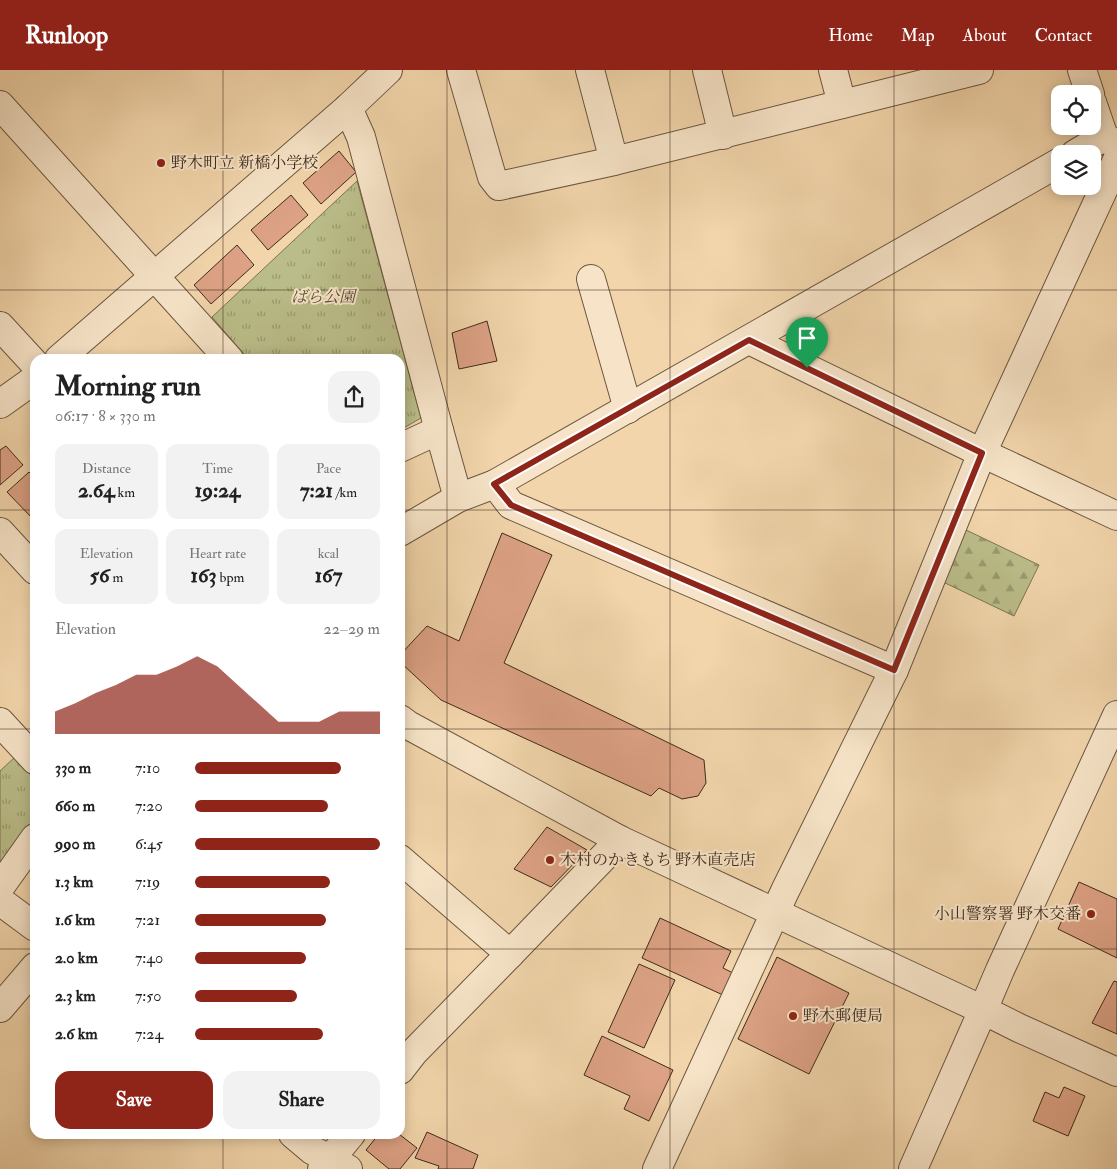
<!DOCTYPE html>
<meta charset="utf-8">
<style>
:root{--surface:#fff;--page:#f2f2f2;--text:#222;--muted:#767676;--accent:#8f2418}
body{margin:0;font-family:"IM FELL Double Pica","Noto Serif JP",serif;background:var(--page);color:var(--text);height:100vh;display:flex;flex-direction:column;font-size:19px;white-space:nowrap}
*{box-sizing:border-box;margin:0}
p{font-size:16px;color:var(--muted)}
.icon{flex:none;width:28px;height:28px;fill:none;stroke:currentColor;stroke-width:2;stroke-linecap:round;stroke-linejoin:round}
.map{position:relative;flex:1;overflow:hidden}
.panel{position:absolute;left:30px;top:284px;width:375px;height:785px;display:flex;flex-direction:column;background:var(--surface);border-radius:15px;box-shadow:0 2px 12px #0003}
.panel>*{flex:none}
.buttons{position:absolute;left:1051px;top:15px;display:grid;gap:10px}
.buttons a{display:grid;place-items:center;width:50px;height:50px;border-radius:10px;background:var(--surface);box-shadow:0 2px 12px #0003;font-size:25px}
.pin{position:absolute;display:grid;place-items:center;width:42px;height:42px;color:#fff;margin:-51px -21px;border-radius:50% 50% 50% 0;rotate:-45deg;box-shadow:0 0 5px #0007}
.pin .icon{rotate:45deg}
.round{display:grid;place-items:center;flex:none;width:52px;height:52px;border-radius:15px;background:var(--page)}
.summary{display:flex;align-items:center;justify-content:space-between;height:85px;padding:0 25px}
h1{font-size:28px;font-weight:800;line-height:38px}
.figures{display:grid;grid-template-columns:repeat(3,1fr);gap:8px;height:85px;padding:5px 25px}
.figures div{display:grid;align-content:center;border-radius:12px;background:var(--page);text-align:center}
.figures b{font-size:21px;font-weight:800}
.figures small{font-size:14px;font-weight:400}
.figures p{font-size:14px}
.chart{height:140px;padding:10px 25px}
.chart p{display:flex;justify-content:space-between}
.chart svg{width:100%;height:90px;margin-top:5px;fill:var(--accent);opacity:.7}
.primary-button{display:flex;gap:10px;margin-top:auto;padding:10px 25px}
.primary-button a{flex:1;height:58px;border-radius:15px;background:var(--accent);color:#fff;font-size:20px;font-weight:800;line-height:58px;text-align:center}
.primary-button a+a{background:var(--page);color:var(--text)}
ul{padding:0 25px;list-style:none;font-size:16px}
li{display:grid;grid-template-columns:80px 60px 1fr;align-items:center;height:38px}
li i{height:12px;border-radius:6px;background:var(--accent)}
header{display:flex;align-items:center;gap:30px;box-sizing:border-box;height:70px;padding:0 25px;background:var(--accent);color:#fff}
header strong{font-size:24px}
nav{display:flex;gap:28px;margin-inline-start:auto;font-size:18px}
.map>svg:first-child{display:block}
</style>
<header>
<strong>Runloop</strong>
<nav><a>Home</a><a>Map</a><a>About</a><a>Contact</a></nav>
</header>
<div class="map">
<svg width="1117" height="1099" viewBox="0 0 1117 1099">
<defs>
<pattern id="grass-tufts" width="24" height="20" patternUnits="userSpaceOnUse" patternTransform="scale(1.25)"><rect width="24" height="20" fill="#babd89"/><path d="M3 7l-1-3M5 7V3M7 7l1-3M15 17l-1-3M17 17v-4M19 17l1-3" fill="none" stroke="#999a6f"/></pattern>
<pattern id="forest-firs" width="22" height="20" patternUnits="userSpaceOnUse" patternTransform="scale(1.25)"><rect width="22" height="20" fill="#babd89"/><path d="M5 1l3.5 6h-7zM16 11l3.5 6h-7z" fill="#999a6f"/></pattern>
</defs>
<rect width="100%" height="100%" fill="#f2d5ab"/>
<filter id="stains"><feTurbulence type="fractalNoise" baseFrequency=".004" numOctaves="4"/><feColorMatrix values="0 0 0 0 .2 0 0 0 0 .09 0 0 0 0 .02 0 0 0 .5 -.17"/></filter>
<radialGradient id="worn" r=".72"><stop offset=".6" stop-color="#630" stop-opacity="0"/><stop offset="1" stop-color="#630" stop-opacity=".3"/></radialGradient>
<g fill="url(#grass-tufts)" stroke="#7c7453">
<polygon points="357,111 421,348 400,360 400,289 248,289 212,247"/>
<polygon points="16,686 35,705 35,749 0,799 0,701"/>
</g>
<polygon fill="url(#forest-firs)" stroke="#7c7453" points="964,459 1039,495 1014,546 939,510"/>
<g fill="#dda285" stroke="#3f2b1d">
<polygon points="339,81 356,102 321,134 303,113"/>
<polygon points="291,125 308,145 268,180 251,160"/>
<polygon points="237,175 254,195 211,234 194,215"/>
<polygon points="487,251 497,291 459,299 452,263"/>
<polygon points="6,376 23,395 0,415 0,380"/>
<polygon points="29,402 35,409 35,448 33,449 7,422"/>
<polygon points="502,463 552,485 504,593 704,690 706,713 698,726 682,729 659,718 651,726 441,630 400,592 400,585 427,556 459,571"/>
<polygon points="547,757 587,780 551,817 514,799"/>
<polygon points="1079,812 1117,829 1117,888 1058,859"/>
<polygon points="660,848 731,881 723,898 733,903 723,925 642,888"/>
<polygon points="777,887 849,923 809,1004 738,969"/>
<polygon points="639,894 675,910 644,978 608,962"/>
<polygon points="1114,911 1117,912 1117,964 1092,953"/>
<polygon points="602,966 673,1000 649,1051 624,1039 630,1026 584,1005"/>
<polygon points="1064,1017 1085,1026 1068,1066 1033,1051 1045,1022 1059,1028"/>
<polygon points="427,1062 478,1085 473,1099 438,1099 439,1096 415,1088"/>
<polygon points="379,1064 399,1064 417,1078 400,1099 389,1099 366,1080"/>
</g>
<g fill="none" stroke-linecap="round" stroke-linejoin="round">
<defs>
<g id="minor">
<polyline points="461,0 492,107 499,116 614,91 979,0"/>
<polyline points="590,0 614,91"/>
<polyline points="707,0 723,65"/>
<polyline points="833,0 842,34"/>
<polyline points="1082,0 1090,24"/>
<polyline points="1092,32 1104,67"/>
<polyline points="0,35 229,289"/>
<polyline points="348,38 361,67 439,360 458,428"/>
<polyline points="1075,84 1104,67 1117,75"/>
<polyline points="591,209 628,339"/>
<polyline points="0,256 35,294"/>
<polyline points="749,270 982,383 1117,446"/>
<polyline points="59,289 348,38 388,0"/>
<polyline points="0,334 35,309"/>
<polyline points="400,378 439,360"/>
<polyline points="495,414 511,435 894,600"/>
<polyline points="0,462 35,500"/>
<polyline points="400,462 458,428 495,414 1060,92"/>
<polyline points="400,649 408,655 620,770 983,940 1019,958 1117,1002"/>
<polyline points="0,652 35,690"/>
<polyline points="400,789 510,884"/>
<polyline points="0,817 35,768"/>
<polyline points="0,831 35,857"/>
<polyline points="0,938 35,897"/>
<polyline points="400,1000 414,982 510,884 620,770"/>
<polyline points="293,1064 312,1080 348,1099"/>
<polyline points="322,1099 351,1064"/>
<polyline points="657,1099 785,821 894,600 982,383 1117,90"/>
<polyline points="913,1099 983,940 1000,900 1117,645"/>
</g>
</defs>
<use href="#minor" stroke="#6c5640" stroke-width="30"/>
<use href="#minor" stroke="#f7e4c8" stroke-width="28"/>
</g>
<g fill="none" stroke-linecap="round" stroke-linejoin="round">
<defs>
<polygon id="route" points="749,270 982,383 894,600 511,435 494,414"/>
</defs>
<use href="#route" stroke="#fff" stroke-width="10"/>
<use href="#route" stroke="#8f2418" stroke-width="6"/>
</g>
<path fill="none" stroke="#3f2b1d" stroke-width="1" stroke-opacity="0.55" d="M223 0V289M447 0V1099M670 0V1099M894 0V1099M0 220H1117M0 440H35M400 440H1117M0 659H35M400 659H1117M0 879H35M400 879H1117M223 1064V1099"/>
<g fill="#8f2418" stroke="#f7e4c8" stroke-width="2">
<circle cx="161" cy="93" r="5"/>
<circle cx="550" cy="790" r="5"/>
<circle cx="1091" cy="844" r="5"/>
<circle cx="793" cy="946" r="5"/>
</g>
<g text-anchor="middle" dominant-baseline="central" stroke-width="4" stroke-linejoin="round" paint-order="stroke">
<g font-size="16" fill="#3f2b1d" stroke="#f7e4c8" text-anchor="start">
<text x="171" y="93">野木町立 新橋小学校</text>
<text x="560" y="790">木村のかきもち 野木直売店</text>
<text x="1081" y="844" text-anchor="end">小山警察署 野木交番</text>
<text x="803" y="946">野木郵便局</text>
</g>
<g font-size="16" font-style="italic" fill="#584833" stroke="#f7e4c8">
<text x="323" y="227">ばら公園</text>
</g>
</g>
<rect width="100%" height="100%" filter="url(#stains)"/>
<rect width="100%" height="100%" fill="url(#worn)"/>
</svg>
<div class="buttons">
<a><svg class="icon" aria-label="locate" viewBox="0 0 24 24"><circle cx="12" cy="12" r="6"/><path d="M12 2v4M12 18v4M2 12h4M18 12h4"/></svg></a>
<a><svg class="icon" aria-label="layers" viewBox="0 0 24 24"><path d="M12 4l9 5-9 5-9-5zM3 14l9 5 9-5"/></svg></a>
</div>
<div class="pin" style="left:807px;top:298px;background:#1e9e55"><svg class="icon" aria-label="arrive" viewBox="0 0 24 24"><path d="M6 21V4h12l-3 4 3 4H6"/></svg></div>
<section class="panel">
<div class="summary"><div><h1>Morning run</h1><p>06:17 · 8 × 330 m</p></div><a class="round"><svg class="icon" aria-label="share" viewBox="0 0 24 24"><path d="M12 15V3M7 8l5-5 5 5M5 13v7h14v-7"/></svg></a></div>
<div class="figures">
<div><p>Distance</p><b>2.64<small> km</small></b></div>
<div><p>Time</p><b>19:24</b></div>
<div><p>Pace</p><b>7:21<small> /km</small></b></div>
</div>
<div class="figures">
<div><p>Elevation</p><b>56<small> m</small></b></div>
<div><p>Heart rate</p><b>163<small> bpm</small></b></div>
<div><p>kcal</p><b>167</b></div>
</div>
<div class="chart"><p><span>Elevation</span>22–29 m</p>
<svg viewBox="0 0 160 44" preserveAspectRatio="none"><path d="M0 44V33L10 29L20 24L30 20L40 15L50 15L60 11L70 6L80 11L90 20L100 29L110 38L120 38L130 38L140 33L150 33L160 33V44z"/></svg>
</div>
<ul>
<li><b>330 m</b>7:10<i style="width:79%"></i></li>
<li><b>660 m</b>7:20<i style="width:72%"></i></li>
<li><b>990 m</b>6:45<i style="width:100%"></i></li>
<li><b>1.3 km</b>7:19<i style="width:73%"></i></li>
<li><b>1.6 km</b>7:21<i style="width:71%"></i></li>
<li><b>2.0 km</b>7:40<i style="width:60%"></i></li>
<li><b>2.3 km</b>7:50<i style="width:55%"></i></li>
<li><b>2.6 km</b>7:24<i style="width:69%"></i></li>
</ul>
<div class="primary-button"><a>Save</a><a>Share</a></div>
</section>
</div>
